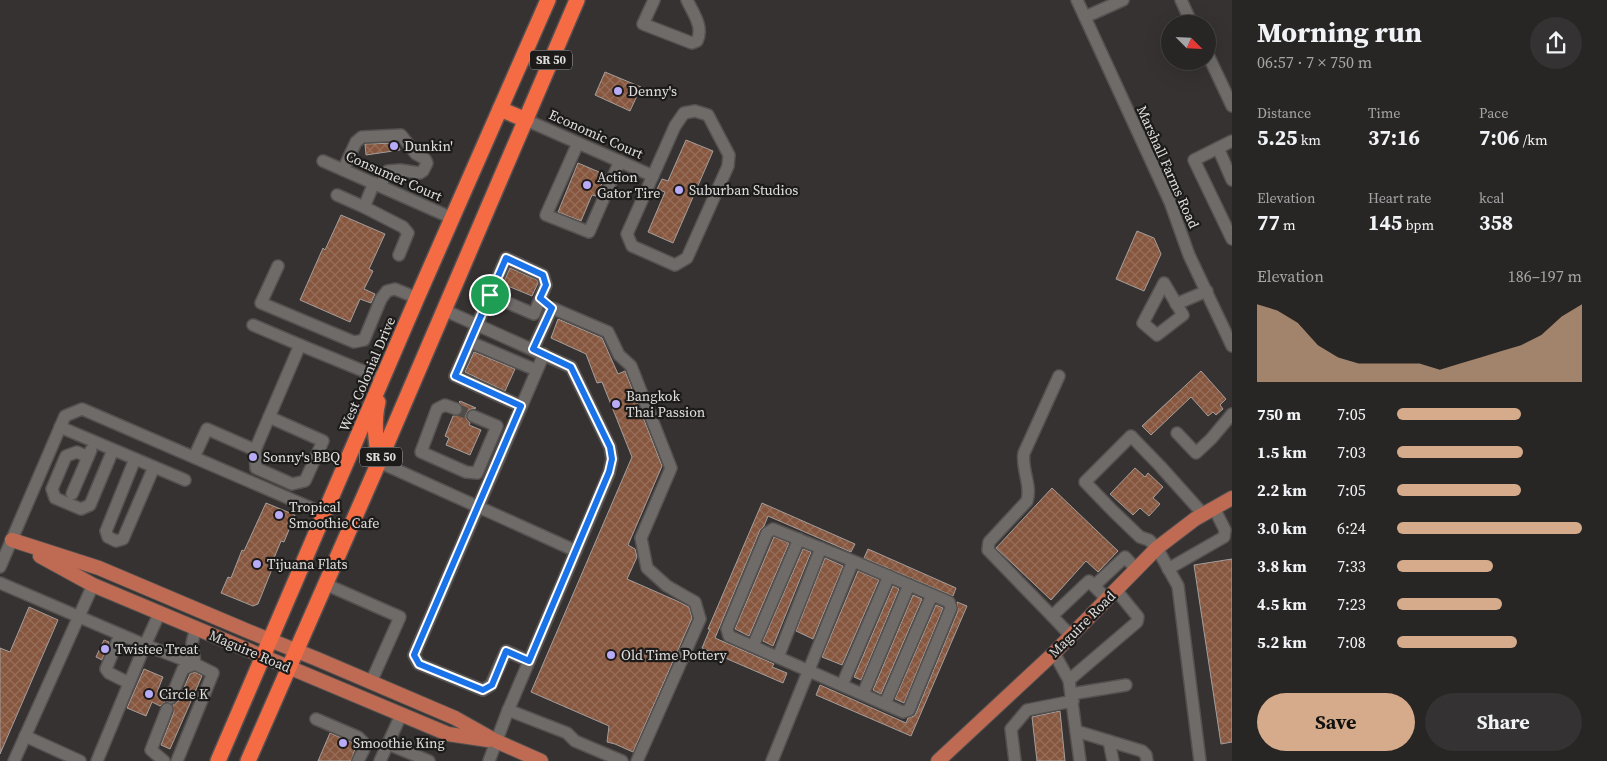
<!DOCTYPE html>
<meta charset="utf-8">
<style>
:root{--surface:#282625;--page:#343232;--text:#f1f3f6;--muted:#a5a5a7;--line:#444342;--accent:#d6ab8b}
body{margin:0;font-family:"Source Serif 4",serif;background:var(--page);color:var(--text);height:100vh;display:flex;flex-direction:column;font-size:19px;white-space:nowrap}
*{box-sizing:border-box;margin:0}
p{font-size:16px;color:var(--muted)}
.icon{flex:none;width:28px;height:28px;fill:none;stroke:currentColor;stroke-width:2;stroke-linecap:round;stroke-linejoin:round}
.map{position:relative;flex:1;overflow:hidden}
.details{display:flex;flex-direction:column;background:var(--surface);width:375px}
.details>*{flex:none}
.needle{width:32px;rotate:114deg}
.tools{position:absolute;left:1161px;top:15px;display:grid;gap:10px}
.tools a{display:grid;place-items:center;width:55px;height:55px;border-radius:50%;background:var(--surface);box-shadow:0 5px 20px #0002,0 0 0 1px var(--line);font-size:25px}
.pin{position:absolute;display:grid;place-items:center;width:42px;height:42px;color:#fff;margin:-21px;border:2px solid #fff;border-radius:50%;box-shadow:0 1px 5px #0007}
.round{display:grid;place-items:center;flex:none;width:52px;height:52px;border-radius:26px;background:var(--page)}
.summary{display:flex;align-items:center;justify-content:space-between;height:85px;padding:0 25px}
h1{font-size:28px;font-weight:700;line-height:38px}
.metrics{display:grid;grid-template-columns:repeat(3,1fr);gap:8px;height:85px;padding:5px 25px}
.metrics div{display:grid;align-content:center}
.metrics b{font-size:21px;font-weight:700}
.metrics small{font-size:14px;font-weight:400}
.metrics p{font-size:14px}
.chart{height:140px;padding:10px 25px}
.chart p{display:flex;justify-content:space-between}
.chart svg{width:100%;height:90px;margin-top:5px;fill:var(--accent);opacity:.7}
.button{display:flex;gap:10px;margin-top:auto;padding:10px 25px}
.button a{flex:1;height:58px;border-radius:30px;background:var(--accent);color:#111;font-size:20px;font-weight:700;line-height:58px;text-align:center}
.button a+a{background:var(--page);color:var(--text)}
ul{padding:0 25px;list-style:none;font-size:16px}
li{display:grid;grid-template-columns:80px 60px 1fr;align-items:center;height:38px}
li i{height:12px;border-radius:6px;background:var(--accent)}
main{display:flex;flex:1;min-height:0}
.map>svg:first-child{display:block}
</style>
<main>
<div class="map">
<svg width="1232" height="761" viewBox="0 0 1232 761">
<defs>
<pattern id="building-cross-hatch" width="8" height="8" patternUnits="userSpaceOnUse" patternTransform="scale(1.25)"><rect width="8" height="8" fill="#86563e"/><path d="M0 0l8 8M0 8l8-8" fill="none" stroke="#976e59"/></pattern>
</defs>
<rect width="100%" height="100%" fill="#363231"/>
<g fill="url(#building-cross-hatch)" stroke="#a39e9c">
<polygon points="605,72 641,87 630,111 595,95"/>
<polygon points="686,140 713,151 673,243 648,232 665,192 657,189 662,179 668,181"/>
<polygon points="398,143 400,150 366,155 365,144"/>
<polygon points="578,163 606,175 596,196 592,195 581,221 558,212"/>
<polygon points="341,215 385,234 369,269 373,271 364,289 375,294 371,303 360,299 350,322 300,300 323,248 325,250"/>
<polygon points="1137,231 1154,238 1161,254 1144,291 1116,279"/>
<polygon points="510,268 537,280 538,283 532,296 503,284"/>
<polygon points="558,319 602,338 618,374 625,371 662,466 628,545 635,549 637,557 627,579 677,601 689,607 692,618 633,752 615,744 607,742 609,726 531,692 632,457 602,382 597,383 586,354 551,338"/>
<polygon points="474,352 515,369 505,391 465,372"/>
<polygon points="1201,371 1226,399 1220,405 1223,409 1216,415 1213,412 1208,416 1191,397 1151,435 1142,426"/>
<polygon points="460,401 476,408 469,410 466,414 467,420 470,423 469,425 481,430 470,455 446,445 449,438 445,436 453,416 460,415 463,411 463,407 459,402"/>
<polygon points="1135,468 1145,477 1148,473 1163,487 1153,498 1160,504 1149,516 1140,508 1133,515 1110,494"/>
<polygon points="1052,488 1118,551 1098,572 1086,561 1051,600 996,548"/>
<polygon points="266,503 295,515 284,542 281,541 272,563 274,564 258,604 253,606 221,593 228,577 231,578 242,550 244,551"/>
<polygon points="762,503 855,544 851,552 768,516 764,526 760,530 715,638 774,664 772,667 787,673 783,683 702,648 710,629 708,629"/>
<polygon points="774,537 789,543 749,636 735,629"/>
<polygon points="803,549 811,552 773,646 763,641"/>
<polygon points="868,549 956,588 953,596 864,558"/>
<polygon points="825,558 843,566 813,639 796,631"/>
<polygon points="1232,559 1232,742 1221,744 1194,565"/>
<polygon points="858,571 879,580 842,665 822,657"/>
<polygon points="893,586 899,589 861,680 854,677"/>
<polygon points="913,595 922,599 881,694 873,690"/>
<polygon points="957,602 967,606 911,736 816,695 820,685 906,723 908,718 914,716 916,713 958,611"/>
<polygon points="936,605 943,608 904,703 895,699"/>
<polygon points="29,607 58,620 0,754 0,648 10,652"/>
<polygon points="104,640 109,642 102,660 96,657"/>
<polygon points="144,669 163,677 157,692 164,695 165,702 160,706 152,702 146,716 127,708"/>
<polygon points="195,672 202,676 170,749 161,745 174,712 173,705 178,701 190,674"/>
<polygon points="1060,711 1065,761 1037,761 1032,717"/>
<polygon points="330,733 354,743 356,746 351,761 318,761"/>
</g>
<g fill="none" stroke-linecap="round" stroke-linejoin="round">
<polyline stroke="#504c4b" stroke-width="11" stroke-dasharray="11 5.5" stroke-linecap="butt" points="456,409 473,416"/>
<defs>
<g id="minor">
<path d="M654 0 643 24 692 43 697 41C704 27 693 13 687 0"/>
<polyline points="1077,0 1170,202 1189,255 1232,346"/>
<polyline points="1181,0 1192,24"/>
<polyline points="1085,17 1123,0"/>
<polyline points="1208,55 1232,106"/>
<polygon points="695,111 708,115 729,155 728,166 687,258 675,265 632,246 627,234 675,126 684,113"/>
<polyline points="526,120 653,176"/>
<polyline points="1232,141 1194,160 1232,239"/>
<polyline points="578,143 546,215 589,232 620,161"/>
<polyline points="1218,148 1232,180"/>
<polyline points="323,161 452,218"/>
<polyline points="343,170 356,142 362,137 401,135 416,154 425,159 427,163 423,171 420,173 400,170 388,171 380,186"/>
<polyline points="374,183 364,207 403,227 408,233 399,255"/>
<polyline points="337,195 364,207"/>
<polyline points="278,266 261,303 354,342 364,340 381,299 387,291 395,289 417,298"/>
<polygon points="1164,283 1183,315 1157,335 1143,323"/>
<path d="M490 295 534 314 546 285 543 275 506 258C494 286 481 314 470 342L536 370"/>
<polyline points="1176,304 1207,291"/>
<polyline points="444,310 571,367 610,447 612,459 609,473 507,713 489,761"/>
<polyline points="470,342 455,376 521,406"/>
<polyline points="300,345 383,379"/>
<polyline points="533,349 552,308 608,332 619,355 631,366 671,468 641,538 647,568 667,586 695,602 700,619 637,761"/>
<polyline points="456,409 445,405 437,409 421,452 466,472 477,473 497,426 473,416"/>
<polyline points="60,427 185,480"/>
<polyline points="1177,433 1196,453 1211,439 1232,414"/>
<polyline points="255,450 256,468 292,484 305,481 323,441 269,417"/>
<polyline points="88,457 77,452 66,456 52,489 55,498 81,509 90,505 113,450"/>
<polyline points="194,457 207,429 255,450 300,345 253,325"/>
<polyline points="135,459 106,531 108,537 116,541 123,539 154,467"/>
<polyline points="379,462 576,551"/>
<polyline points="72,494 91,450"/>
<polyline points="0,567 65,416 82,409 325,514"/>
<polyline points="1168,569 1224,537 1225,530 1214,508"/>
<polyline points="0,583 145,645 195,664 213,673 177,761"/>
<polyline points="325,584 400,617 371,682"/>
<polyline points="1094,586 1125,557 1136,569"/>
<path d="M1052 616 988 550 989 542 1027 501C1032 485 1021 469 1024 453L1059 376"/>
<polyline points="120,635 106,669 109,673 129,683"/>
<polyline points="1071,636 1052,616 1089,581 1107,599"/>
<polyline points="753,646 799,539"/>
<polyline points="1054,653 1069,680 1080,761"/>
<polyline points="778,657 821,548"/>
<polyline points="529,661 506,651 491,685 483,690 419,664 414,655 544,354"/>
<polyline points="195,664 192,643 196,627"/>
<polyline points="1069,680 1137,622 1138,617 1116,590"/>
<polyline points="842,685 889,576"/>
<polyline points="863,694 909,585"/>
<polyline points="1071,694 1126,685"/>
<polyline points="171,698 183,669 195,664"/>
<polyline points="885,704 932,595"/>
<polyline points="508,710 567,733 575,741 622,761"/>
<polyline points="316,719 358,737 364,743 364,749 358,761"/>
<polyline points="1076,731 1142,751 1146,755 1147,761"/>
<polyline points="25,736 80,761"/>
<polyline points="1109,741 1113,761"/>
<polyline points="388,744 429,761"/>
<polyline points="14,761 93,585"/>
<polyline points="97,761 145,645 160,612"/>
<polyline points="164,761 151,750 167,709"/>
<polyline points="380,761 401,715"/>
<polyline points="772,761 853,561 949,602 951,608 909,710 903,712 729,636 727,629 767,533 773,529 853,561"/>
<polyline points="1015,761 1011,729 1027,710 1073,701"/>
<polyline points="1200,761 1178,586 1157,548 1149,540 1140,537 1113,511 1085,482 1131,436 1160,466 1203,514"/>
</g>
<g id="major">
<polyline points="12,540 99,568 250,632 317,659 455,718 496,741 541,761"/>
<polyline points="40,556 93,585 448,734 488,740"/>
<polyline points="938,761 1054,653 1157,548 1195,519 1232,498"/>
</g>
<g id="highway">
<polyline points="500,109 526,120"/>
<path d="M378 402C373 422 376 441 379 461"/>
<polyline points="218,761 417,298 548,0"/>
<polyline points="248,761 379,462 577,0"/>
</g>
</defs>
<use href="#minor" stroke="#545150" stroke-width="14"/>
<use href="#major" stroke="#545150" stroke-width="16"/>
<use href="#highway" stroke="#545150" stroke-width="18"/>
<use href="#minor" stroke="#6f6b69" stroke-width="11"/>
<use href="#major" stroke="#bf6b53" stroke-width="14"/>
<use href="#highway" stroke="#f46b44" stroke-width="15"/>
</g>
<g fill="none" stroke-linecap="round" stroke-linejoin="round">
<defs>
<polygon id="route" points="506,258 543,275 546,285 540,298 552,308 533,349 571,367 610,447 612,459 609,472 529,661 506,651 492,685 483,690 419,664 414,655 521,406 455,376"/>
</defs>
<use href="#route" stroke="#fff" stroke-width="10"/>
<use href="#route" stroke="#1a73e8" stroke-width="6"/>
</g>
<g fill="#b8abf7" stroke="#1c1b1a" stroke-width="2">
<circle cx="618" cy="91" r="5"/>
<circle cx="394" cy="146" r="5"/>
<circle cx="587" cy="185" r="5"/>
<circle cx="679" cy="190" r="5"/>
<circle cx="616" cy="404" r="5"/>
<circle cx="253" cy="457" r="5"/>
<circle cx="279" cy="515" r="5"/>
<circle cx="257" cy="564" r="5"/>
<circle cx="105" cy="649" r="5"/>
<circle cx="611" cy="655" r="5"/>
<circle cx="149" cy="694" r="5"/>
<circle cx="343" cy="743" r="5"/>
</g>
<g text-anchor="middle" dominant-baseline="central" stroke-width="4.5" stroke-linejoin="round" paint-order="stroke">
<g fill="#1c1b1a" stroke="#a5a4a2" stroke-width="1">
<rect x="530" y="50.5" width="42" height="19" rx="4"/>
<rect x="360" y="447.5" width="42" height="19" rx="4"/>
</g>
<g font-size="12" font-weight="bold" fill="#e0dedd">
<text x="551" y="60">SR 50</text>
<text x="381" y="457">SR 50</text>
</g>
<g font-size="14" fill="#e0dedd" stroke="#1c1b1a" text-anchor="start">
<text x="628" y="91">Denny's</text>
<text x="404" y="146">Dunkin'</text>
<text x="597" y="177">Action<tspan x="597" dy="16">Gator Tire</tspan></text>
<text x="689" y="190">Suburban Studios</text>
<text x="626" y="396">Bangkok<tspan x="626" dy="16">Thai Passion</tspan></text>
<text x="263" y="457">Sonny's BBQ</text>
<text x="289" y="507">Tropical<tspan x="289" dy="16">Smoothie Cafe</tspan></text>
<text x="267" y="564">Tijuana Flats</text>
<text x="115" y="649">Twistee Treat</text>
<text x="621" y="655">Old Time Pottery</text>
<text x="159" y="694">Circle K</text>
<text x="353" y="743">Smoothie King</text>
</g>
<g font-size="14" fill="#e0dedd" stroke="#1c1b1a">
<text transform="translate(596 134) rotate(24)">Economic Court</text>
<text transform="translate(1168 167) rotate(66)">Marshall Farms Road</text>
<text transform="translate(394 176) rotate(24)">Consumer Court</text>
<text transform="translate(367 374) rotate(-67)">West Colonial Drive</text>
<text transform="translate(1082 624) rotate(-45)">Maguire Road</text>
<text transform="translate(250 651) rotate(23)">Maguire Road</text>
</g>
</g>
</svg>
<div class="tools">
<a><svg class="needle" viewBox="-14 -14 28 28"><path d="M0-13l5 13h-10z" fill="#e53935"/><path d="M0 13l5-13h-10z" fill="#a5a5a7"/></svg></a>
</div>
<div class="pin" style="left:490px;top:295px;background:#1e9e55"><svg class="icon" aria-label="arrive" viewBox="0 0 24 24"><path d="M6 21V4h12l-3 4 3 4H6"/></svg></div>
</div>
<section class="details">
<div class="summary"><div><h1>Morning run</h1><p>06:57 · 7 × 750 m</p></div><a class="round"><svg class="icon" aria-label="share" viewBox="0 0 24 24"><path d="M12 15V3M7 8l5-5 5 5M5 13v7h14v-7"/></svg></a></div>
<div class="metrics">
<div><p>Distance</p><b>5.25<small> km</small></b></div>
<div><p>Time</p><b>37:16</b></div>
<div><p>Pace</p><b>7:06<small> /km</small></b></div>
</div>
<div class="metrics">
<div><p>Elevation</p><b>77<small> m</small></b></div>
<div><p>Heart rate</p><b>145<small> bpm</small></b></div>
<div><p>kcal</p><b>358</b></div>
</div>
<div class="chart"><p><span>Elevation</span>186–197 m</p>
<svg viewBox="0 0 160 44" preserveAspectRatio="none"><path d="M0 44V6L10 9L20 15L30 26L40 32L50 35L60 35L70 35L80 35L90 38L100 35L110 32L120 29L130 26L140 21L150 12L160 6V44z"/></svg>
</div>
<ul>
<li><b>750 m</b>7:05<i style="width:67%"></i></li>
<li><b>1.5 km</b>7:03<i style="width:68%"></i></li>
<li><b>2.2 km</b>7:05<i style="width:67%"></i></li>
<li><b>3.0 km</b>6:24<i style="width:100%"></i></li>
<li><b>3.8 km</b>7:33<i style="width:52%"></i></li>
<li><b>4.5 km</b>7:23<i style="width:57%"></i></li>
<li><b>5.2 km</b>7:08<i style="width:65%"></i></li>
</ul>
<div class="button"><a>Save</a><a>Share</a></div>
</section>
</main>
